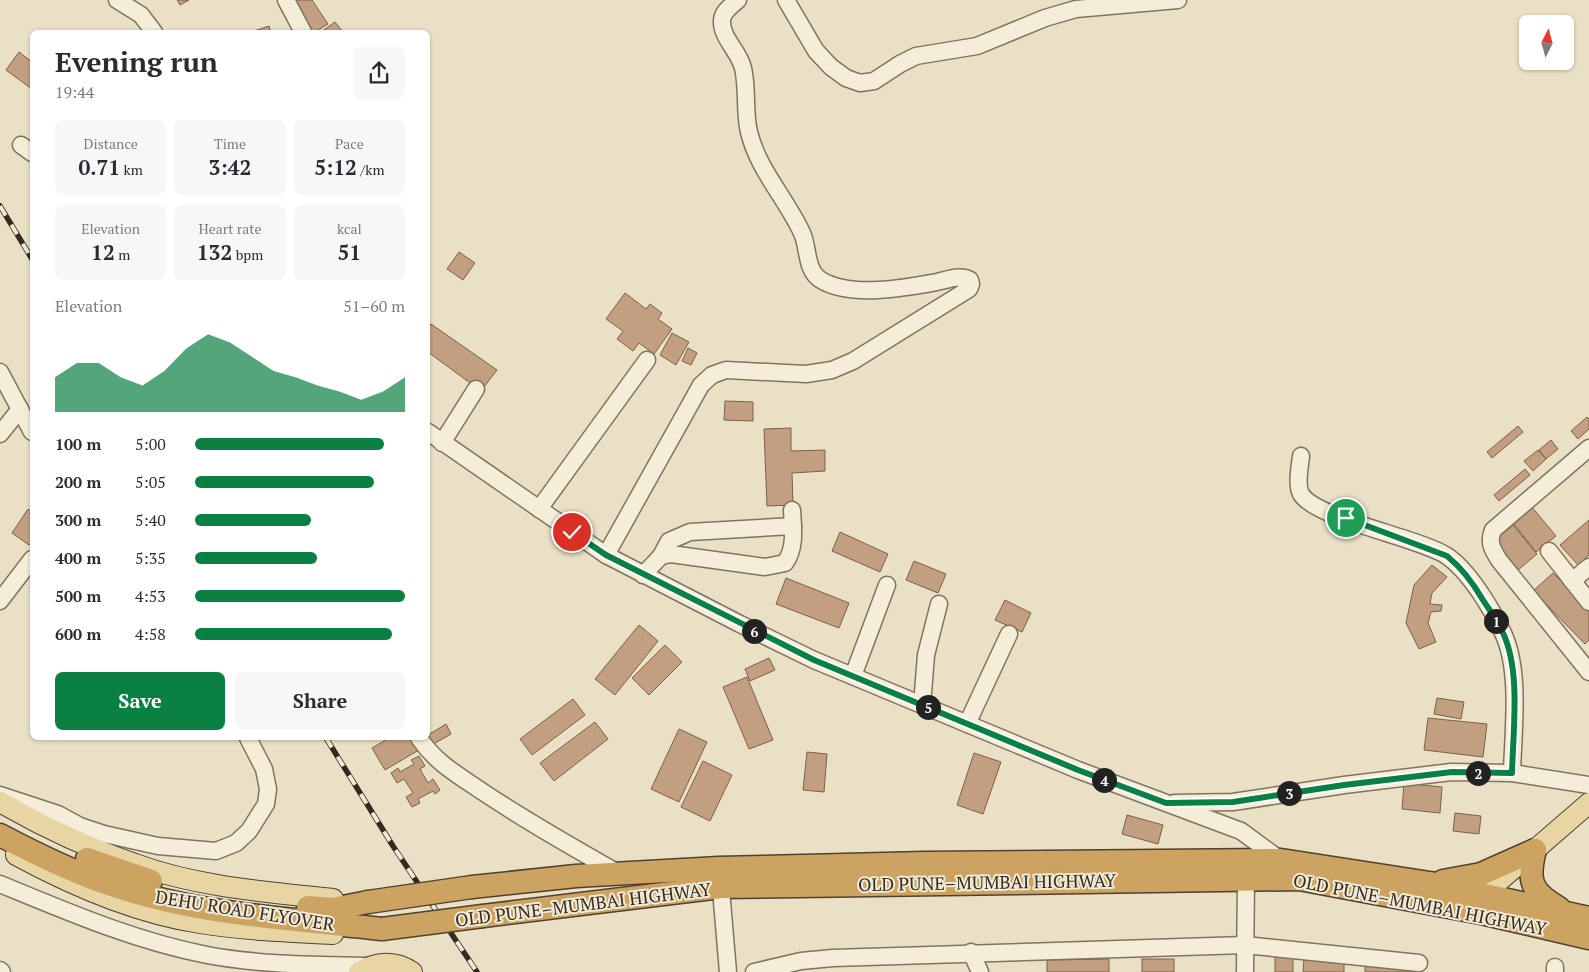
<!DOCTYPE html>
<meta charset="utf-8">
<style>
:root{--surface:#fff;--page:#f7f7f7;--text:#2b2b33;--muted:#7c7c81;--accent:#0b8043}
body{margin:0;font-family:"PT Serif",serif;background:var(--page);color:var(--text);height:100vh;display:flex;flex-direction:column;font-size:19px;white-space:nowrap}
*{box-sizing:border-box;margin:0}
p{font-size:16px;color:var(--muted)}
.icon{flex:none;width:28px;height:28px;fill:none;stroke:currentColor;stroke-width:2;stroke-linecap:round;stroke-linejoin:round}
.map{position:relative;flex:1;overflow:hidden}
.drawer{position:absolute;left:30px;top:30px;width:400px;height:710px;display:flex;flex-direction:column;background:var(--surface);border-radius:8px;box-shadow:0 1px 4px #0004}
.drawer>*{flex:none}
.needle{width:32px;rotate:6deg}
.controls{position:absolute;left:1519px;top:15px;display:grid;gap:10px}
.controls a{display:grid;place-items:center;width:55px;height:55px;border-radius:8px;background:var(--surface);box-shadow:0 1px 4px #0004;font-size:25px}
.pin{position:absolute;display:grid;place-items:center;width:42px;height:42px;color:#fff;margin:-21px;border:2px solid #fff;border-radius:50%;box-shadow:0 1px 5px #0007}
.km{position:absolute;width:25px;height:25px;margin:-12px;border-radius:50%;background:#222;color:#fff;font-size:14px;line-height:25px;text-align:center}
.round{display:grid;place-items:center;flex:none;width:52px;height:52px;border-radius:8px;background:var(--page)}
.head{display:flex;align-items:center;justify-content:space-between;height:85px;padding:0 25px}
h1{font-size:28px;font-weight:700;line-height:38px}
.figures{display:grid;grid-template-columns:repeat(3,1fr);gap:8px;height:85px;padding:5px 25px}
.figures div{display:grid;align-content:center;border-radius:8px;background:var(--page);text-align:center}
.figures b{font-size:21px;font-weight:700}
.figures small{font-size:14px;font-weight:400}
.figures p{font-size:14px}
.chart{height:140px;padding:10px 25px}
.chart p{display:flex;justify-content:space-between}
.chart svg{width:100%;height:90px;margin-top:5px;fill:var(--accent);opacity:.7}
.primary-button{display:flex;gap:10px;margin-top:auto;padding:10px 25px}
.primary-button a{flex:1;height:58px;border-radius:8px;background:var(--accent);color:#fff;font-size:20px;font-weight:700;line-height:58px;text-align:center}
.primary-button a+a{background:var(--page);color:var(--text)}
ul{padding:0 25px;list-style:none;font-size:16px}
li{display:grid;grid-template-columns:80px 60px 1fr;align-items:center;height:38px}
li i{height:12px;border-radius:6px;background:var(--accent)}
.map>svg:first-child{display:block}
</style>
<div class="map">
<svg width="1589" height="972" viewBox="0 0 1589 972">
<rect width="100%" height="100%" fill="#e9e0c6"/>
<g fill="#c29f81" stroke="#7e5f47">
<polygon points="177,0 189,0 180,5"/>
<polygon points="289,0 312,0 328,24 315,32 310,32"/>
<polygon points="335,22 343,32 321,32"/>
<polygon points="269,26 271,32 254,32 254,31"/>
<polygon points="19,52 32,62 32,89 6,70"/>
<polygon points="459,252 475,263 463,280 447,269"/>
<polygon points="625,293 646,309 650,304 662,313 658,319 672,329 654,354 639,343 633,351 617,339 623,331 606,319"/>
<polygon points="431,324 497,370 481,391 428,352 428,329"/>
<polygon points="672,333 689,342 676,365 660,355"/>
<polygon points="688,348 697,353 691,365 682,361"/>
<polygon points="725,401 753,402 753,421 724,420"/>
<polygon points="1587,417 1589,419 1589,429 1578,439 1571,431"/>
<polygon points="1518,426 1523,432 1492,458 1487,452"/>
<polygon points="791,428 791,451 825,450 825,471 792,473 793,505 767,506 764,429"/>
<polygon points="1551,440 1558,449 1546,459 1539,450"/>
<polygon points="1538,450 1546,459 1533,471 1524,461"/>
<polygon points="1525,469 1530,475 1499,501 1494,495"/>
<polygon points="1531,506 1556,536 1536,552 1512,522"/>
<polygon points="28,509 32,512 32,541 29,545 12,533"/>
<polygon points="1589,520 1589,555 1578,565 1560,545"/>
<polygon points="1513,525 1537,554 1518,570 1494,541"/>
<polygon points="840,532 888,554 880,572 832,551"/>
<polygon points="914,561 946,574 938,593 906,580"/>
<polygon points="1432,565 1447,577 1432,593 1430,604 1442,605 1441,611 1431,612 1428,623 1436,642 1419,649 1406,623 1414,585"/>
<polygon points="1553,573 1589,610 1589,640 1585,644 1533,591"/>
<polygon points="786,578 849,603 839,628 776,604"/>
<polygon points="1005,600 1031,613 1022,632 995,620"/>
<polygon points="639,625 658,641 615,695 595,679"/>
<polygon points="665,645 682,662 649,695 632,678"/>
<polygon points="769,658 775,670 750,681 745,669"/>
<polygon points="747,677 773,740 749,749 723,687"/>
<polygon points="1437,698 1464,702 1461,719 1434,714"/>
<polygon points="573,699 585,715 532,755 520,739"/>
<polygon points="1428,718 1487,724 1483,757 1424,750"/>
<polygon points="595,722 608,739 554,781 540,763"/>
<polygon points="446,724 451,734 430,746 428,735"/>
<polygon points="679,729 707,742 679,802 651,789"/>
<polygon points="389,738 411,738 419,750 385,770 372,748"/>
<polygon points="807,752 827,754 824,792 803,790"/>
<polygon points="974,753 1001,762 983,814 957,805"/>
<polygon points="419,756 425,766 420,769 428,783 433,779 440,790 435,794 433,791 418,799 420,803 412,807 406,797 413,793 404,779 397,783 391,773 398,768 400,772 414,764 411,760"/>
<polygon points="703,761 732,775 710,821 681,807"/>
<polygon points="1404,783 1442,787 1440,813 1402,809"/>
<polygon points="1455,813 1481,816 1479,834 1453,831"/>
<polygon points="1127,815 1163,825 1158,844 1122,834"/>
<rect x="1275" y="956" width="18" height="16"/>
<polygon points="1304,958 1344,960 1344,972 1303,972"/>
<polygon points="1109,959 1109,972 1047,972 1047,960"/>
<rect x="1142" y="959" width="32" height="13"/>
<polygon points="1365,966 1421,967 1421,972 1365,972"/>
</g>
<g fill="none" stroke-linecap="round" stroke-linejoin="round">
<defs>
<g id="minor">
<polyline points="117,0 141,15 154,32"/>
<polyline points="286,0 303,32"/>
<polyline points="786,0 816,51 831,67 846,78 860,83 874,81 900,64 916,56 977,46 1045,18 1076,9 1178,0"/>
<polyline points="21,145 32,153"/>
<polyline points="0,372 32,432"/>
<polyline points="428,432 606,555 740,624 814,660 1078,770 1241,831 1282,861"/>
<polyline points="0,434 20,409"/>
<polyline points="442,443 476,389"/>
<path d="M1589 448 1493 530C1488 542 1492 549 1499 560L1589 672"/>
<path d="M1301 456C1300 466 1296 485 1301 494 1316 519 1420 538 1447 556 1469 571 1492 609 1503 633 1521 671 1513 731 1512 773"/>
<polyline points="539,509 647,360"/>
<polyline points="1549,551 1589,602"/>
<path d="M606 555 701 385 712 375 726 370 806 374 832 370 853 361 969 289 971 284 970 280C961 274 947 280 937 282 905 288 850 298 821 280 805 270 809 248 802 233 786 198 758 170 749 132 744 112 748 89 743 68 739 51 721 38 722 20 723 11 731 6 738 0"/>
<polyline points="661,556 669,541 690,532 793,526"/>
<path d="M643 575 661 556 671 554 765 567 785 563C796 548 793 528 792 510"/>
<polyline points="1572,581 1589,567"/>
<polyline points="0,601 32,559"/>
<polyline points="853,676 887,585"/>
<polyline points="922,705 926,655 939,604"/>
<polyline points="967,724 1009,634"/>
<path d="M419 738C436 763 458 775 483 792 526 821 572 847 618 873"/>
<polyline points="0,795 58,814 80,826 104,834 158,846 216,851 236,843 249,831 266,804 268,789 264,769 248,738"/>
<polyline points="1174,803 1233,802 1344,785 1451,772 1512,773 1589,785"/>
<polyline points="720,878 728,972"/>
<path d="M0 884C68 912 135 941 207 955 261 965 315 965 370 966"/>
<polyline points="971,952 980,972"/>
<polyline points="1555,967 1555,972"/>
<polyline points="0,970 2,972"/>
<polyline points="754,972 801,961 833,958 1245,945 1419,963"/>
<polyline points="1245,972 1246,879"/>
</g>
<g id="major">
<path d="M0 802C43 827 88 848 135 864 197 887 268 892 333 899"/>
<path d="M16 855C73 886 135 913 200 923 244 930 288 932 333 934"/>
<polyline points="1482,906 1484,894 1589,803"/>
<path d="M359 972C376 962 395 960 412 972"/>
</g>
<g id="highway">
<path d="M0 835C36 854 76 874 115 886 200 915 293 919 382 929"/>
<path d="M1535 850C1527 881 1531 892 1559 908"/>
<polyline points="87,859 151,881"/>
<polyline points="1443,881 1481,874 1535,850"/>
<polyline points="472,887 576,876 719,868 925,863 1281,860 1430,883 1589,918"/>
<polyline points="308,907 333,909 368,902"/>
<polyline points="483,916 721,887 1299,879 1481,913 1589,938"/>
</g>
</defs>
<use href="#minor" stroke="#82735e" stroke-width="19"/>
<use href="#major" stroke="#504132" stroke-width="22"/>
<use href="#highway" stroke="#504132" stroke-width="25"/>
<use href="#minor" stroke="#f4edd8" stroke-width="16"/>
<use href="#major" stroke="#e7d5a3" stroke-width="20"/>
<use href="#highway" stroke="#cda361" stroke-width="22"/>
<defs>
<g id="rail">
<polyline points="0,206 32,259"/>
<polyline points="326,738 393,846 477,972"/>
</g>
</defs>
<use href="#rail" stroke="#342a20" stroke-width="5.5"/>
<use href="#rail" stroke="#f1ead5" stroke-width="4" stroke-dasharray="11" stroke-linecap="butt"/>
<defs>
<g id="highway-bridge">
<polyline points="368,902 472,887"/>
<polyline points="382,929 483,916"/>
</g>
</defs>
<use href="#highway-bridge" stroke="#504132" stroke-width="25" stroke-linecap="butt"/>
<use href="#highway-bridge" stroke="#cda361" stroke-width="22"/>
</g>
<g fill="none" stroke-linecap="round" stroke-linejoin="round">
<defs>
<path id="route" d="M572 532 606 555 814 660 1078 770 1166 803 1233 802 1344 785 1452 772 1512 773C1513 731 1521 671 1503 633 1498 621 1490 611 1483 600 1473 583 1463 569 1447 556L1346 518"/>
</defs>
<use href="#route" stroke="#fff" stroke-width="10"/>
<use href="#route" stroke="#0b8043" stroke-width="6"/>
</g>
<g text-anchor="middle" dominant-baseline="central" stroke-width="4" stroke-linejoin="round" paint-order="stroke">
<g font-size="18" fill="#342a20" stroke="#f1ead5">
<text transform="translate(987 882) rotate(-1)">OLD PUNE–MUMBAI HIGHWAY</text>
<text transform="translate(583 904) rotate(-7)">OLD PUNE–MUMBAI HIGHWAY</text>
<text transform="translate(1420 904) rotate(11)">OLD PUNE–MUMBAI HIGHWAY</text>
<text transform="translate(245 910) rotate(9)">DEHU ROAD FLYOVER</text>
</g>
</g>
</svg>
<div class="controls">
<a><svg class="needle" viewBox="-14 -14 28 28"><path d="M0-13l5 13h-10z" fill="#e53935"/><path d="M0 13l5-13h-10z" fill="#7c7c81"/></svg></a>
</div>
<div class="pin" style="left:1346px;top:518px;background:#1e9e55"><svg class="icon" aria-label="arrive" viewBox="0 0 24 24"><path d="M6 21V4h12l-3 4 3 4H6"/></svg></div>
<div class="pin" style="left:572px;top:532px;background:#d93025"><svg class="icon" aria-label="check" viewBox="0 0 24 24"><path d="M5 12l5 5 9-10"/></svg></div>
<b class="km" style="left:1496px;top:621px">1</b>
<b class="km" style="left:1478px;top:773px">2</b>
<b class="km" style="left:1289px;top:793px">3</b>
<b class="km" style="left:1104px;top:780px">4</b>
<b class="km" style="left:928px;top:707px">5</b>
<b class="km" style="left:754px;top:631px">6</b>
<section class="drawer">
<div class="head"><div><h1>Evening run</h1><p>19:44</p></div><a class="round"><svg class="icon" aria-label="share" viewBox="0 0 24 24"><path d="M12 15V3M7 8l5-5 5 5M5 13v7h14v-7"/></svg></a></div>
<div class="figures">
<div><p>Distance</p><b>0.71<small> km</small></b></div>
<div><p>Time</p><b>3:42</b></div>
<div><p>Pace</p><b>5:12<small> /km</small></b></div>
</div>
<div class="figures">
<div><p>Elevation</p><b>12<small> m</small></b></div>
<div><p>Heart rate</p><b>132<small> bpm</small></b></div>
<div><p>kcal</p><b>51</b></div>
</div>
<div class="chart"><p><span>Elevation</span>51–60 m</p>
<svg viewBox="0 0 160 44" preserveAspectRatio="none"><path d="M0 44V27L10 20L20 20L30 27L40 31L50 24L60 13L70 6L80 10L90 17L100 24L110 27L120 31L130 34L140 38L150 34L160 27V44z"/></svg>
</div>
<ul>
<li><b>100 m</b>5:00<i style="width:90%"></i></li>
<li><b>200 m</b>5:05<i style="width:85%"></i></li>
<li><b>300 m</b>5:40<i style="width:55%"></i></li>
<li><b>400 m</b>5:35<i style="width:58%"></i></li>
<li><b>500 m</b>4:53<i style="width:100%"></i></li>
<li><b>600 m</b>4:58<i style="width:94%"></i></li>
</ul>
<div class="primary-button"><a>Save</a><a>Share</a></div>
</section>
</div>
